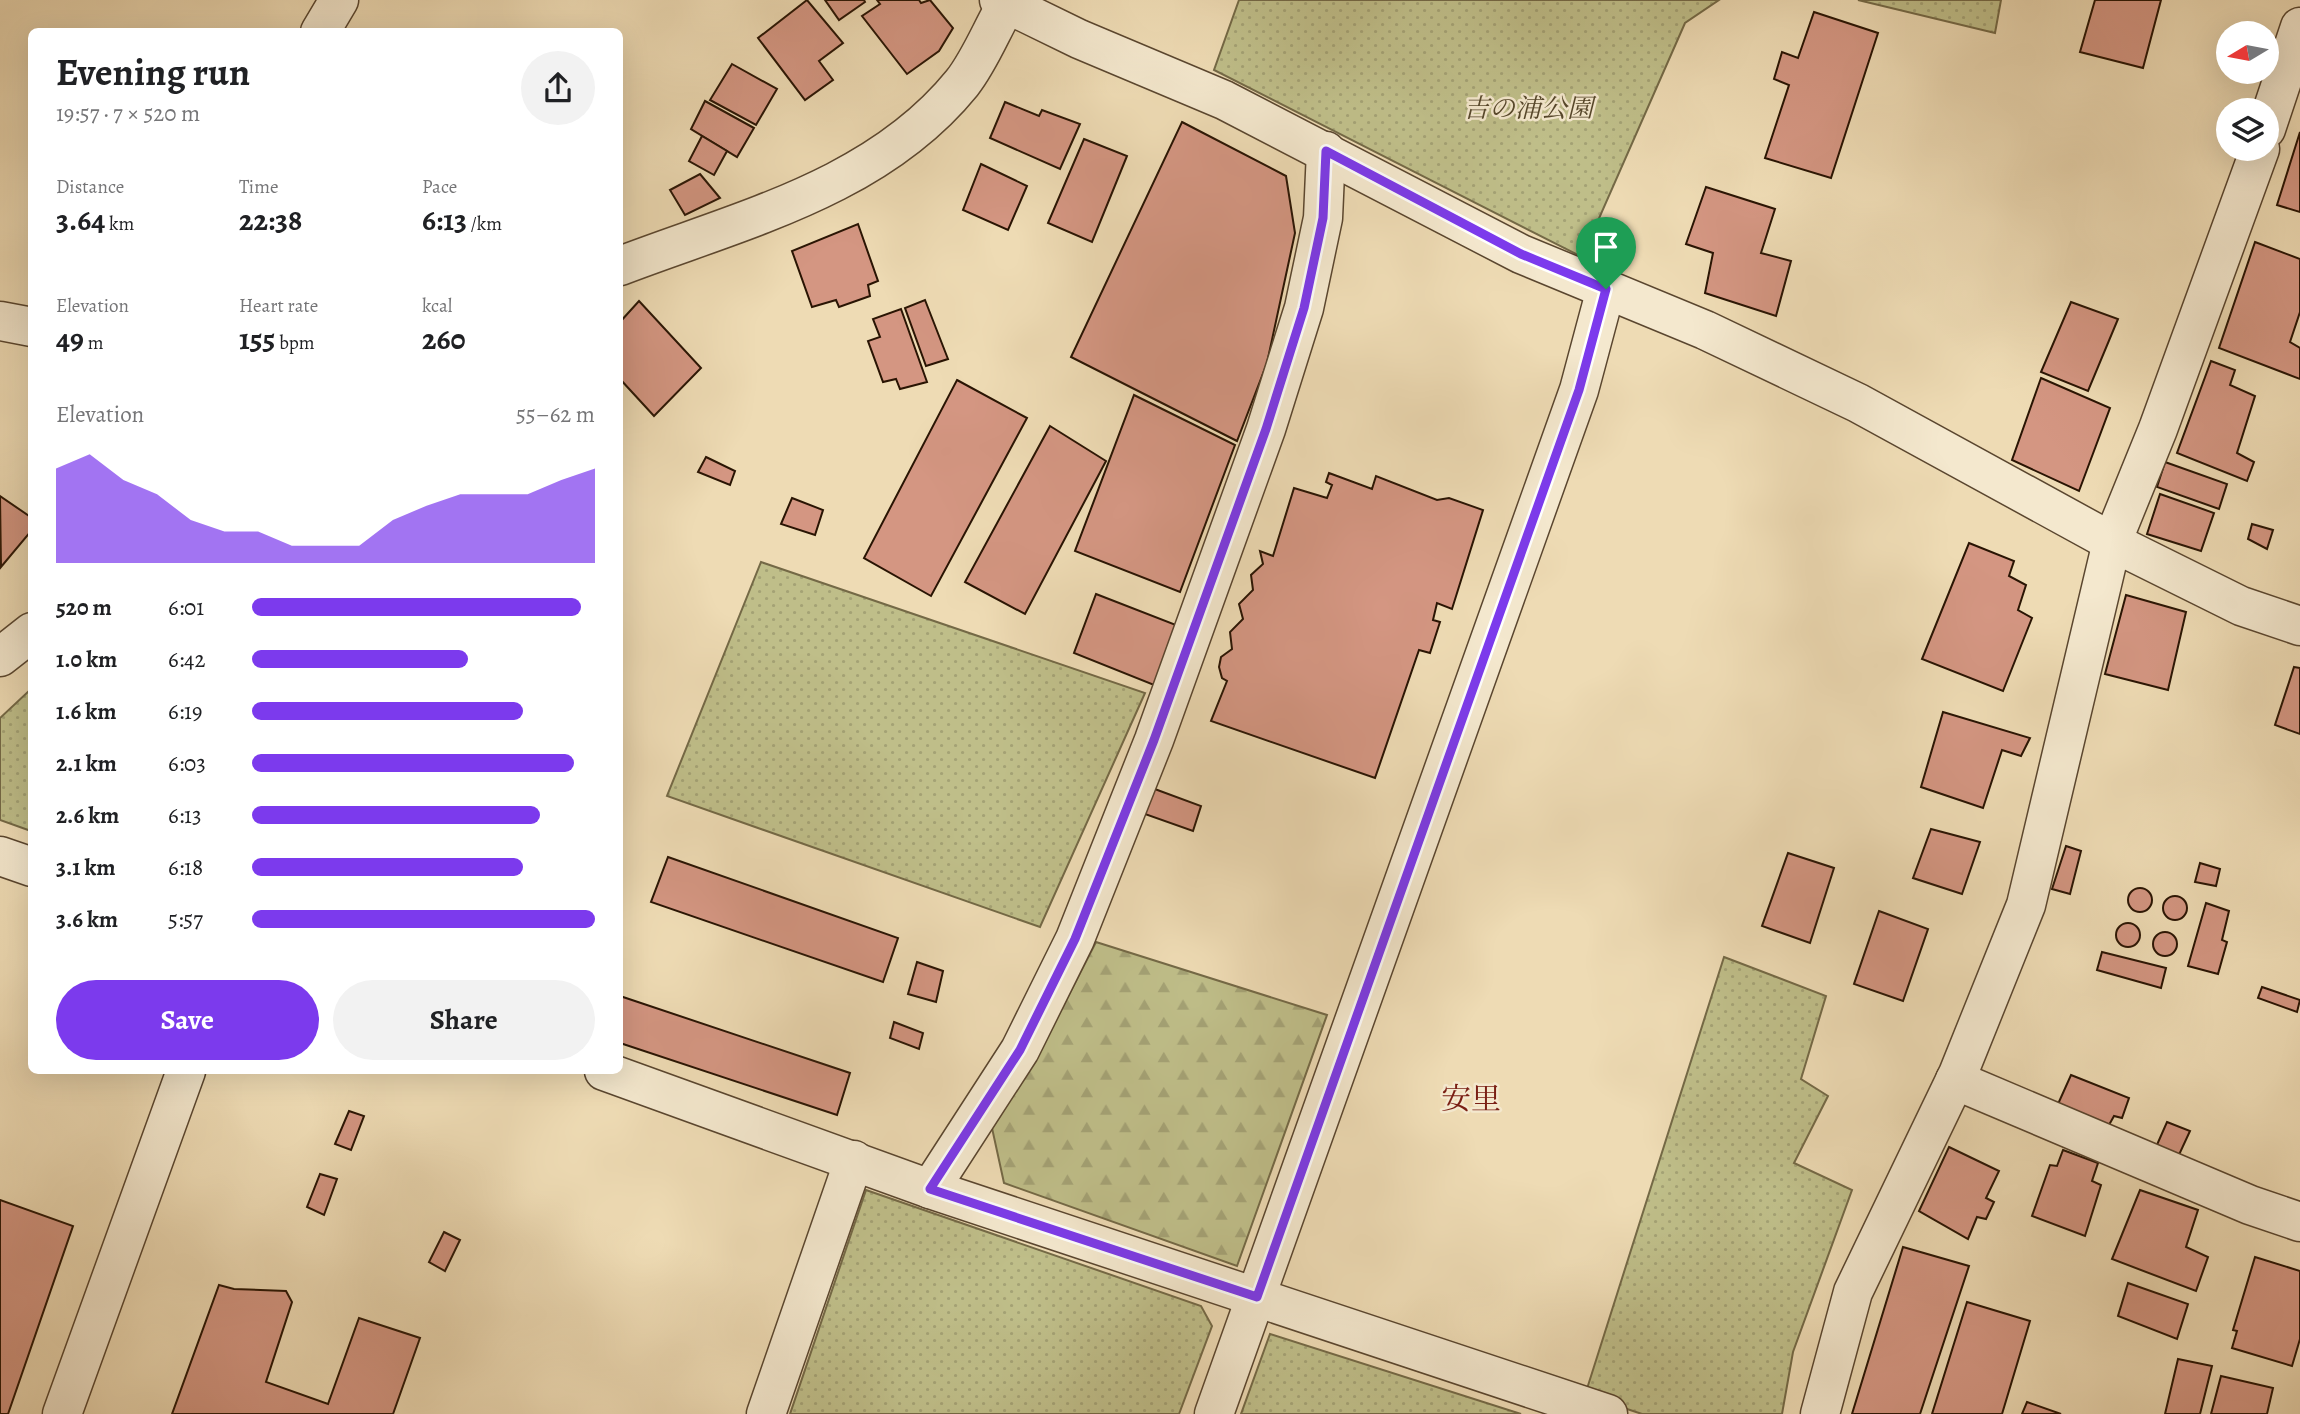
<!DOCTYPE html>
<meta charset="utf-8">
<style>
:root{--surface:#fff;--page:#f2f2f2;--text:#202124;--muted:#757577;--accent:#7c3aed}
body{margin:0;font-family:Alegreya,"Noto Serif JP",serif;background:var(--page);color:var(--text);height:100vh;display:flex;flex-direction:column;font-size:26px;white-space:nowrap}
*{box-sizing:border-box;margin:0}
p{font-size:23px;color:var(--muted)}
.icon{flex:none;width:38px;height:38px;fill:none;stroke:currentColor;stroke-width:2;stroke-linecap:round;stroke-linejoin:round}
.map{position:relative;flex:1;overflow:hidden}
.side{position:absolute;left:28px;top:28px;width:595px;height:1046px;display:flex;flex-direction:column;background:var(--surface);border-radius:10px;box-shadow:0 7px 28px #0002}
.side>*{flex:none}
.needle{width:46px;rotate:260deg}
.fabs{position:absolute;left:2216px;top:21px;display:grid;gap:14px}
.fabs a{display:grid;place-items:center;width:63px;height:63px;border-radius:50%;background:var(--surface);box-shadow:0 7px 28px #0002;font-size:35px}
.pin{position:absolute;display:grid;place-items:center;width:60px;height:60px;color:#fff;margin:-72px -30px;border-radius:50% 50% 50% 0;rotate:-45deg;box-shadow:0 0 7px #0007}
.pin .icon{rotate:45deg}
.round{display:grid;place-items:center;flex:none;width:74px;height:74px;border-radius:37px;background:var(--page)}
.summary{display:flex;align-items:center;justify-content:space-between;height:119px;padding:0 28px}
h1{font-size:38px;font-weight:600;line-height:52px}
.metrics{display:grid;grid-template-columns:repeat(3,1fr);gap:10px;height:119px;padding:7px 28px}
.metrics div{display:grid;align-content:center}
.metrics b{font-size:30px;font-weight:600}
.metrics small{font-size:19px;font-weight:400}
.metrics p{font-size:19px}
.chart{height:196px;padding:14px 28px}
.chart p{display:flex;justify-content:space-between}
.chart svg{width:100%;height:126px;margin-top:7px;fill:var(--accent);opacity:.7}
.action{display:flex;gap:14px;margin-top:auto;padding:14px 28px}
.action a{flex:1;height:80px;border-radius:42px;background:var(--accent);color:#fff;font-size:28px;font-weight:600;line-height:80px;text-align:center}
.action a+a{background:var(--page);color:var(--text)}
ul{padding:0 28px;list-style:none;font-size:23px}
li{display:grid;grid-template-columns:112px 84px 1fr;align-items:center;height:52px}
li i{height:18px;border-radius:9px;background:var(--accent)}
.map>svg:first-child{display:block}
</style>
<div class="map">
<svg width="2300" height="1414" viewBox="0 0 2300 1414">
<defs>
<pattern id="grass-dots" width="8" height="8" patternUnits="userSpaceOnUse" patternTransform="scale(1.75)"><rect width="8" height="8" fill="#bfbe89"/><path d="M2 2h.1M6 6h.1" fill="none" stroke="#a4a275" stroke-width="1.8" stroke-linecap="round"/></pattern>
<pattern id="forest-firs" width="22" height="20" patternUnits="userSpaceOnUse" patternTransform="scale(1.75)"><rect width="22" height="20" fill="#bfbe89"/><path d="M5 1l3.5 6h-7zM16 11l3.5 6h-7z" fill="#a4a275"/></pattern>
</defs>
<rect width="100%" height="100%" fill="#eedbb4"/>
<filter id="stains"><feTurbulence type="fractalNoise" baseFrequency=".00286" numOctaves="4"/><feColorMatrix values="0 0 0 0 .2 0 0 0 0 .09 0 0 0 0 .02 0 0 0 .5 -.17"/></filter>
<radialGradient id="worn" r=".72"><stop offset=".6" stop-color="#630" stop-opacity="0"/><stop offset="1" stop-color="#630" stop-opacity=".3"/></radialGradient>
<g fill="url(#grass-dots)" stroke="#746946" stroke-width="2">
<polygon points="1239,0 1719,0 1685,23 1582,257 1214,70"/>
<polygon points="1858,0 2001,0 1995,33"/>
<polygon points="761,562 1145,693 1040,927 667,796"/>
<polygon points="31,689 31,831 0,820 0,718"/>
<polygon points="1724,957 1826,996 1801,1079 1828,1096 1794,1163 1852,1190 1793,1352 1782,1414 1642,1414 1585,1395"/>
<polygon points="866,1190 1201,1306 1212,1326 1179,1414 790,1414"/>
<polygon points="1270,1334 1521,1414 1241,1414"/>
</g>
<polygon fill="url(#forest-firs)" stroke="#746946" stroke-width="2" points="1096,942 1327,1015 1237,1266 1004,1183 992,1128 1036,1059"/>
<g fill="#d49682" stroke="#291403" stroke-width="2">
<polygon points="807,0 843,43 819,61 833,80 805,100 758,38"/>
<polygon points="825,0 864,0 865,2 839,20"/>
<polygon points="877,0 919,0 921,3 930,0 953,28 939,51 907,74 862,16 880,4"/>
<polygon points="2095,0 2161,0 2143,68 2080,52"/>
<polygon points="1814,12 1878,33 1831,178 1765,158 1789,85 1774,79 1782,52 1798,58"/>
<polygon points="732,64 777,89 756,125 710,100"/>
<polygon points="705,101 754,128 737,157 691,129"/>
<polygon points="1005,102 1039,116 1042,110 1080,124 1060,169 990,138"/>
<polygon points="1182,122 1286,176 1295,233 1267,363 1237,441 1071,357"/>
<polygon points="2300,132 2300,212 2277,205"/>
<polygon points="702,136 727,151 714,175 689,161"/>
<polygon points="1084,139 1127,156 1092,242 1048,223"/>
<polygon points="981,164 1027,186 1008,230 963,210"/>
<polygon points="700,174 720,198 685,215 670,190"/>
<polygon points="1706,187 1775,209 1761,253 1791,261 1776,316 1705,293 1713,253 1686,244"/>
<polygon points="858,224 878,281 868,285 870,296 839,307 836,300 812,307 792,251"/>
<polygon points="2255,242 2300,259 2300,312 2290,342 2300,348 2300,379 2219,348"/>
<polygon points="925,300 948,359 926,366 905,308"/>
<polygon points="639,301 701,368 654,416 620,379 620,322"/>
<polygon points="2071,302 2118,319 2088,391 2041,372"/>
<polygon points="901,309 927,382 900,389 896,379 883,382 868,341 880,337 873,319"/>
<polygon points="2211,361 2235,370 2230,385 2255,396 2237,453 2254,462 2247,481 2177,453"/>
<polygon points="2041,378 2110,408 2079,491 2012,460"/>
<polygon points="957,380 1027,418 931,596 864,558"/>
<polygon points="1134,395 1235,445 1180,592 1075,551"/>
<polygon points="1050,426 1106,461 1025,614 965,582"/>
<polygon points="706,457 735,471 730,485 698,472"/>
<polygon points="2165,462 2227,484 2219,509 2157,487"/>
<polygon points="1329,473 1372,489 1376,476 1437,500 1449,498 1483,510 1452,609 1437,603 1433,620 1440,622 1430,653 1419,650 1375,778 1211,721 1227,681 1222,678 1219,667 1221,657 1232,649 1230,632 1243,619 1239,604 1253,590 1251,575 1263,564 1260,551 1273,556 1294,488 1327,498 1332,485 1326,482"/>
<polygon points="2160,494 2214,513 2201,551 2147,534"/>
<polygon points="0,496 32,518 32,530 1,567"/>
<polygon points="792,498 823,510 815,535 781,524"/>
<polygon points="2252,524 2273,530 2267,549 2248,539"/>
<polygon points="1969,543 2014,561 2009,576 2026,585 2018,610 2032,618 2003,691 1922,659"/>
<polygon points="1096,594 1176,625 1154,685 1074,653"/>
<polygon points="2126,595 2186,612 2168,690 2105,674"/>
<polygon points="2294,667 2300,668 2300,734 2275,725"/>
<polygon points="1943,712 2030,738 2021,756 2002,750 1983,808 1921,787"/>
<polygon points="1152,788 1201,806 1193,831 1142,813"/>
<polygon points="1931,829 1980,842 1962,894 1913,878"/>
<polygon points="2066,846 2081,851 2070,894 2052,889"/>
<polygon points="1788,853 1834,868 1810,943 1762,926"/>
<polygon points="668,857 898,938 883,982 651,902"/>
<polygon points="2200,863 2220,869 2216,886 2195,882"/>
<circle cx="2140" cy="900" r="12"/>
<circle cx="2175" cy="908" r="12"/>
<polygon points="2206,903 2229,911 2222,940 2227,942 2218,974 2188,966"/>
<polygon points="1879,911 1928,929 1903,1001 1854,984"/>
<circle cx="2128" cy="935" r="12"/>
<circle cx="2165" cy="944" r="12"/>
<polygon points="2102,952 2166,968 2161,988 2097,970"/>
<polygon points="917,962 943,971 936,1002 908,994"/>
<polygon points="2262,987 2300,1000 2297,1012 2258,998"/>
<polygon points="620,996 850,1073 837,1115 620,1043"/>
<polygon points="894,1022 923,1033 919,1049 890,1038"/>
<polygon points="2071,1075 2129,1098 2122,1118 2114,1116 2109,1125 2058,1104"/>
<polygon points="349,1111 364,1116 351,1150 335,1144"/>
<polygon points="2167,1122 2190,1131 2178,1157 2156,1147"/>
<polygon points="1949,1147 1999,1171 1986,1198 1994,1202 1986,1219 1977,1217 1968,1239 1919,1211"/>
<polygon points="2063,1150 2098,1163 2092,1181 2101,1185 2085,1236 2032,1216 2050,1165 2057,1166"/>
<polygon points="320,1174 337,1179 324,1215 307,1207"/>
<polygon points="2140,1190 2198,1210 2186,1247 2208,1257 2196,1291 2112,1259"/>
<polygon points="0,1200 73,1226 8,1414 0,1414"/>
<polygon points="444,1232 460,1240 445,1271 429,1262"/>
<polygon points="1903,1247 1969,1266 1920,1414 1852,1414"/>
<polygon points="2255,1257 2300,1271 2300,1339 2292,1366 2232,1348 2237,1331 2233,1330"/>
<polygon points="2128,1283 2188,1304 2177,1339 2118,1316"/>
<polygon points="219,1285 234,1289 286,1291 292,1302 266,1382 328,1404 359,1318 420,1338 393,1414 172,1414"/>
<polygon points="1967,1302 2030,1321 2002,1414 1932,1414"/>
<polygon points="2178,1359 2212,1366 2200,1414 2165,1414"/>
<polygon points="2221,1376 2273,1388 2267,1414 2211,1414"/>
<polygon points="2027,1402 2061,1414 2022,1414"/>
</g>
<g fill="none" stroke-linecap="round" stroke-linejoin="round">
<defs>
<g id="minor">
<polyline points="999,0 1079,39 1224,100 1521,254 1705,330 1858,403 2112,542 2241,606 2300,626"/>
<polyline points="320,32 339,0"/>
<polyline points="2266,129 2300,27"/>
<path d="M620 266C740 220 877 188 962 83 981 59 993 26 1009 0"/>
<polyline points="0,321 32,327"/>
<polyline points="0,657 32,632"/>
<polyline points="0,856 32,867"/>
<polyline points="604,1071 930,1189 1608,1414"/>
<polyline points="1955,1080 2250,1205 2300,1222"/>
<polyline points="930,1189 1020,1050 1075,939 1154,740 1266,429 1304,308 1323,218 1326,151"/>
<polyline points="62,1414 186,1071"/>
<polyline points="766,1414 854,1160"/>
<polyline points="1214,1414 1579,390 1606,289"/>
<polyline points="1820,1414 1853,1292 1958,1074 2026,905 2112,542 2158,429 2260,149"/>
</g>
</defs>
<use href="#minor" stroke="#5a462f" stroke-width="41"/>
<use href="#minor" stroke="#f4e8ce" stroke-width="38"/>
</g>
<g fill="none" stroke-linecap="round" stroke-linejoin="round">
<defs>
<polygon id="route" points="1326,151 1521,254 1606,289 1579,390 1257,1297 930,1189 1020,1050 1075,939 1154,740 1266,429 1304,308 1323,218"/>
</defs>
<use href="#route" stroke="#fff" stroke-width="14"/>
<use href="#route" stroke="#7c3aed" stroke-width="9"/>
</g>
<g text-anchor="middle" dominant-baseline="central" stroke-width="5" stroke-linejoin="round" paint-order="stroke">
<g font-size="26" font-style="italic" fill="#56472b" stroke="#f4e8ce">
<text x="1528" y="108">吉の浦公園</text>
</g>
<g font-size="30" fill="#7a1f14" stroke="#f4e8ce">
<text x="1471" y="1099">安里</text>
</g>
</g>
<rect width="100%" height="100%" filter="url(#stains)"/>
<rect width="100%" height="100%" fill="url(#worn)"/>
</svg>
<div class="fabs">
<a><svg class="needle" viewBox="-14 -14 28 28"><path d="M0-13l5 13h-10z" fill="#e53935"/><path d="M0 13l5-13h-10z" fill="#757577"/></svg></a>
<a><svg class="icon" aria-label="layers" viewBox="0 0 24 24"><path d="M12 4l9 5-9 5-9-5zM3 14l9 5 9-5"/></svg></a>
</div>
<div class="pin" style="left:1606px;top:289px;background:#1e9e55"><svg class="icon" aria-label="arrive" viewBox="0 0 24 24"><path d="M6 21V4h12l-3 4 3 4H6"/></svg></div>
<section class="side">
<div class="summary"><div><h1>Evening run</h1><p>19:57 · 7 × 520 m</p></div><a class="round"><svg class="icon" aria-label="share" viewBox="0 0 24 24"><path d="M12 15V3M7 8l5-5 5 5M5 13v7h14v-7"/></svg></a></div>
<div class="metrics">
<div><p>Distance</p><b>3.64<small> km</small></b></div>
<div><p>Time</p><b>22:38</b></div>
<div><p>Pace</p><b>6:13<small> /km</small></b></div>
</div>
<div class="metrics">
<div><p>Elevation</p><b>49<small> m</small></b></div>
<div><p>Heart rate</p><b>155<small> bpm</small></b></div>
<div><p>kcal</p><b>260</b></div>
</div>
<div class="chart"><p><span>Elevation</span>55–62 m</p>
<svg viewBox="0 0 160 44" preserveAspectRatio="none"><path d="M0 44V11L10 6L20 15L30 20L40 29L50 33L60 33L70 38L80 38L90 38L100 29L110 24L120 20L130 20L140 20L150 15L160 11V44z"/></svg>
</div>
<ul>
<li><b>520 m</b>6:01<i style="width:96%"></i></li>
<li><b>1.0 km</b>6:42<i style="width:63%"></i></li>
<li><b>1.6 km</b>6:19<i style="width:79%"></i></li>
<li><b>2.1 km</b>6:03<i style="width:94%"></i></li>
<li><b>2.6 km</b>6:13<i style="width:84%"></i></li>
<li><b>3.1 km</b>6:18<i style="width:79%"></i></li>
<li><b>3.6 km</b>5:57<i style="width:100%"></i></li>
</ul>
<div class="action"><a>Save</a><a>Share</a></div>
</section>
</div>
